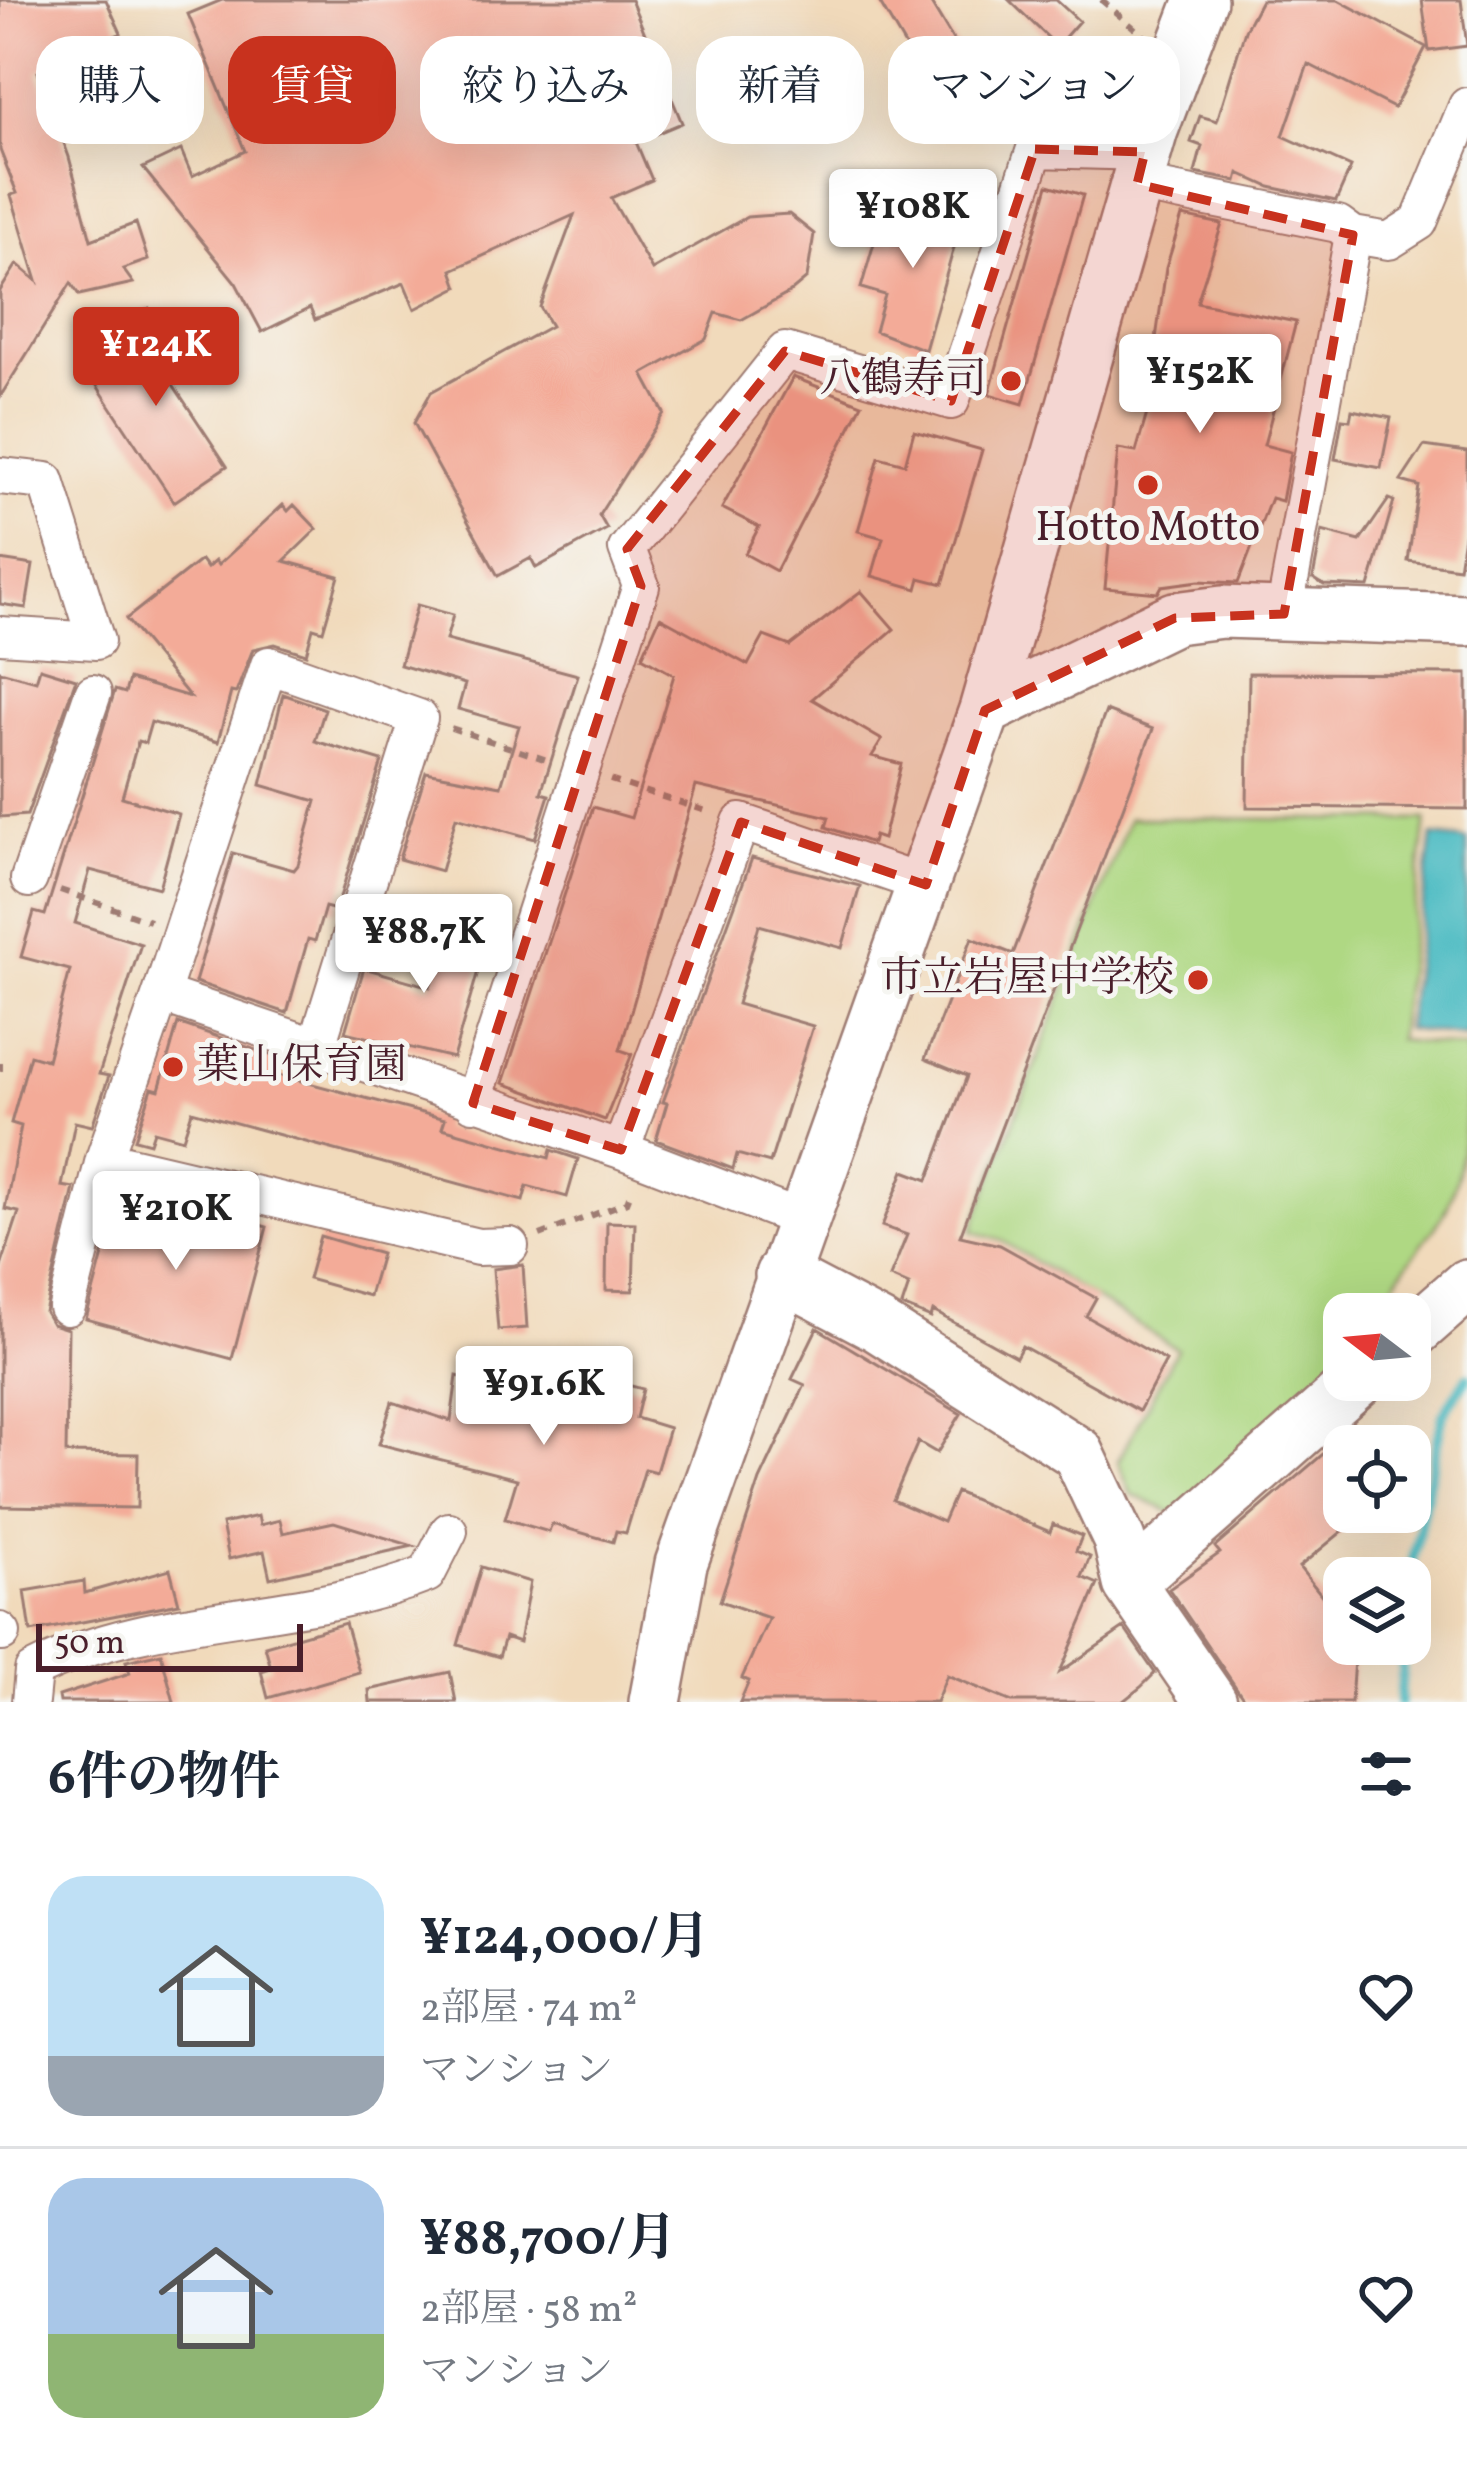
<!DOCTYPE html>
<html lang="ja">
<meta charset="utf-8">
<style>
:root{--surface:#fff;--page:#f2f2f3;--text:#1f2937;--muted:#747a83;--line:#e0e1e3;--accent:#c8321e}
body{margin:0;font-family:Vollkorn,"Noto Serif JP",serif;background:var(--page);color:var(--text);height:100vh;display:flex;flex-direction:column;font-size:45px;white-space:nowrap}
*{box-sizing:border-box;margin:0}
p{font-size:39px;color:var(--muted)}
.icon{flex:none;width:66px;height:66px;fill:none;stroke:currentColor;stroke-width:2;stroke-linecap:round;stroke-linejoin:round}
.map{position:relative;height:1702px;overflow:hidden}
.panel{display:flex;flex-direction:column;background:var(--surface);flex:1}
.panel>*{flex:none}
.hud{position:absolute;left:36px;top:36px;width:1395px;height:108px;display:flex;gap:24px}
.needle{width:78px;rotate:286deg}
.tools{position:absolute;left:1323px;top:1293px;display:grid;gap:24px}
.tools a{display:grid;place-items:center;width:108px;height:108px;border-radius:24px;background:var(--surface);box-shadow:0 12px 48px #0002;font-size:60px}
.scale{position:absolute;left:36px;bottom:30px;width:267px;box-sizing:border-box;padding-left:12px;border:6px solid #4a1f2b;border-top:0;font-size:33px;line-height:42px;white-space:nowrap;color:#4a1f2b;-webkit-text-stroke:9px #f6f6f2;paint-order:stroke}
.price{position:absolute;translate:-50% -102px;padding:0 27px;border-radius:12px;background:#fff;color:#222;font-size:39px;line-height:78px;filter:drop-shadow(0 3px 6px #0008)}
.price::after{content:'';position:absolute;left:50%;top:72px;width:36px;height:27px;margin-left:-18px;background:inherit;clip-path:polygon(0 0,100% 0,50% 100%)}
.price.current{background:var(--accent);color:#fff}
ul{padding:0;list-style:none}
li{display:flex;align-items:center;gap:36px;height:300px;padding:0 48px}
li+li{border-top:3px solid var(--line)}
li span{display:grid;place-items:center;flex:none;width:336px;height:240px;border-radius:36px;color:#555}
li>.icon{margin-inline-start:auto}
span .icon{width:144px;height:144px;fill:#fffc;stroke-width:1}
li b{font-size:51px}
h2{display:flex;justify-content:space-between;align-items:center;height:144px;padding:0 48px;font-size:51px}
.tag{padding:0 42px;border-radius:36px;background:var(--surface);box-shadow:0 12px 48px #0002;font-size:42px;line-height:108px}
.tag.current{background:var(--accent);color:#fff}
.map>svg:first-child{display:block}
.green{fill:#afd883;stroke:#7c7c57;stroke-width:3}
.water{fill:#4dbcc3;stroke:#4c6e77;stroke-width:3}
.lines{fill:none;stroke-linecap:round;stroke-linejoin:round}
.stream{stroke:#4dbcc3;stroke-width:10}
.building{fill:#f3ab98}
.street-casing{stroke:#9e7c73;stroke-width:40}
.secondary-casing{stroke:#9e7c73;stroke-width:56}
.path{stroke:#9e7c73;stroke-width:6;stroke-dasharray:9 9;stroke-linecap:butt}
.street{stroke:#fff;stroke-width:36}
.secondary{stroke:#fff;stroke-width:51}
.marked{fill:#c8321e;fill-opacity:0.2;stroke:#c8321e;stroke-width:9;stroke-dasharray:24 15;stroke-linejoin:round}
.poi-dot{fill:#c8321e;stroke:#f6f6f2;stroke-width:4.5}
.labels{text-anchor:middle;dominant-baseline:central;stroke-width:10;stroke-linejoin:round;paint-order:stroke}
.poi-label{font-size:42px;fill:#4a1f2b;stroke:#f6f6f2;text-anchor:end}
</style>
<div class="map">
<svg width="1467" height="1702" viewBox="0 0 1467 1702">
<rect width="100%" height="100%" fill="#f6f6f2"/>
<filter id="ink" filterUnits="userSpaceOnUse"><feTurbulence type="fractalNoise" baseFrequency=".00833" numOctaves="2"/><feDisplacementMap in="SourceGraphic" scale="24" xChannelSelector="R" yChannelSelector="G"/><feConvolveMatrix kernelMatrix="1 2 1 2 8 2 1 2 1" color-interpolation-filters="sRGB"/></filter>
<filter id="wash" filterUnits="userSpaceOnUse"><feTurbulence type="fractalNoise" baseFrequency=".004" numOctaves="4" result="noise"/><feDisplacementMap in="SourceGraphic" scale="48" xChannelSelector="R" yChannelSelector="G"/><feGaussianBlur stdDeviation="2.7" result="paint"/><feColorMatrix in="noise" values="0 0 0 0 0 0 0 0 0 0 0 0 0 0 0 0 0 1.4 0 .05"/><feComposite in="paint" operator="in"/></filter>
<g filter="url(#wash)">
<rect width="100%" height="100%" fill="#f1dabb"/>
<!-- green -->
<path class="green" d="M1129,818L1426,820L1398,1040L1467,1048C1467,1103 1467,1163 1445,1212C1424,1246 1392,1276 1379,1314H1344V1371L1175,1514L1131,1494L1118,1461L1177,1349L1002,1241L972,1231Z"/>
<!-- water -->
<path class="water" d="M1432,836L1467,840V1037L1406,1029Z"/>
<g class="lines">
<!-- stream -->
<path class="stream" d="M1409,1578L1443,1414L1467,1377
M1400,1702L1404,1644"/>
</g>
<g id="blocks">
<!-- building -->
<path class="building" d="M0,0H106L121,33L38,72L69,157L91,240L136,223L148,260L123,269L133,283L79,295L71,283L0,397V291L17,264L37,281L11,195L17,193L0,150Z
M222,0H631L682,123L636,142L652,180L611,198L652,270L747,217L789,214L814,234L807,278L789,293L741,320L716,313L706,339L643,374L664,413L599,515L607,529L536,568L531,558L498,576L414,423L431,392L551,326L540,307L574,215L452,270L458,287L415,309L404,283L315,320L310,308L262,332L236,283L143,168L181,150L192,176L245,151L188,14Z
M878,0H929L958,48L920,71Z
M1009,0H1056L1079,21L1057,46Z
M1261,0H1338L1426,47L1394,108L1308,64L1283,136L1351,167L1336,201L1270,187L1239,173L1237,181L1195,173L1202,146L1191,142L1200,116L1217,121L1245,30Z
M1422,0H1461L1467,46L1429,51Z
M1065,56L1114,70L1101,114L1066,105L1060,72Z
M1048,185L1083,195L1023,404L989,394Z
M913,197L964,212L925,350L875,331L885,295L861,288L876,236L893,241L901,213L908,215Z
M1182,216L1222,224L1197,302L1296,322L1264,445L1291,452L1282,501L1271,498L1238,583L1199,581L1162,586L1158,593L1105,588L1118,449L1136,452L1160,368L1152,367L1166,268Z
M149,308L169,338L151,351L227,466L174,502L92,378L120,359L106,337Z
M793,377L862,404L776,571L745,554L759,527L722,508Z
M1352,410L1391,418L1381,468L1335,459L1342,419L1350,420Z
M914,431L982,450L943,584L920,578L917,589L872,576L883,538L858,531L879,457L905,464Z
M1424,446L1467,452V516L1459,568L1408,561L1419,486L1401,481Z
M1389,499L1394,501L1369,587L1324,585L1313,578L1322,531L1360,541Z
M283,505L288,511L294,505L317,529L284,561L339,576L323,631L313,628L306,654L275,644L253,649L236,693L231,692L218,742L151,722L145,743L138,741L122,797L179,814L159,888L90,870L75,923L141,944L99,1074L109,1076L92,1126L75,1122L62,1186L74,1188L45,1312L52,1324L68,1329L66,1453L138,1454L137,1508L0,1506V1270L19,1212L5,1209L21,1126L11,1123L30,1055L47,1060L70,970L21,957L34,912L45,915L115,690L125,693L129,679L190,697L126,619L201,560L207,568L215,561L218,565Z
M0,560L33,565L26,608L0,604Z
M861,591L894,629L812,699L882,740L872,756L901,764L883,839L874,836L872,843L826,827L829,817L696,786L620,1050L632,1054L605,1120L503,1083L593,807L631,818L674,675L642,657L660,617L748,665L764,636L790,646Z
M417,605L453,615L446,640L578,675L541,793L549,795L535,839L456,817L441,871L399,859L426,772L501,786L519,726L458,709L465,684L400,665Z
M40,668L76,679L27,815L0,817V671L36,681Z
M1249,673L1467,674V809L1247,807Z
M283,694L325,709L315,741L382,761L336,910L325,907L315,941L308,939L287,1013L195,982L233,853L294,870L298,865L316,801L261,785Z
M1106,711L1153,729L960,1236L1000,1245L1096,1298L1086,1316L1166,1361L1139,1411L1022,1346L1016,1357L933,1311L931,1318L902,1306L909,1285L890,1277L907,1235L882,1226L904,1171L928,1180L967,1076L925,1059L972,938L1013,954Z
M752,858L860,886L842,948L759,925L737,1004L813,1026L770,1163L737,1154L733,1169L656,1140L667,1103L663,1102Z
M451,915L491,926L453,1058L345,1032L364,968L430,987Z
M178,1023L282,1059L278,1075L445,1119L442,1128L549,1158L551,1150L578,1159L567,1197L527,1186L523,1201L192,1111L183,1139L154,1131L150,1143L135,1139L152,1088L159,1090Z
M121,1186L267,1227L232,1359L86,1319Z
M607,1222L635,1223L633,1291L606,1290Z
M320,1236L381,1254L369,1296L308,1279Z
M523,1265L527,1328L498,1330L493,1269Z
M817,1328L961,1414L937,1453L918,1442L893,1500L943,1522L956,1492L1050,1532L1053,1524L1082,1536L1076,1551L1090,1557L1082,1577L1098,1584L1060,1672L1124,1628L1155,1673L1141,1687L1122,1702H1012L947,1675L936,1702H740L749,1681L742,1678L769,1618L720,1601L760,1480L805,1385L792,1379Z
M534,1372L613,1395L616,1382L643,1389L636,1418L669,1428L656,1472L645,1469L626,1533L616,1531L613,1542L552,1524L549,1532L505,1519L517,1479L379,1444L392,1402L451,1421L457,1376L528,1392Z
M1344,1436V1530L1299,1567L1344,1623V1644H1355L1351,1702H1246L1169,1589L1220,1553L1215,1547Z
M258,1516L260,1525L280,1520L283,1533L334,1522L413,1546L270,1578L264,1551L229,1559L222,1524Z
M481,1567L530,1582L519,1642L505,1637L499,1657L458,1645Z
M170,1569L179,1603L31,1632L25,1591L84,1581L85,1593Z
M345,1623L359,1672L268,1698L261,1671L271,1668L265,1646Z
M161,1653L174,1702H60L59,1696L130,1673L126,1661Z
M450,1672L456,1702H370L369,1690Z"/>
</g>
</g>
<g filter="url(#ink)">
<use href="#blocks" fill-opacity="0" stroke="#9e7c73" stroke-width="3"/>
<g class="lines">
<defs>
<path id="street" d="M1137,184L1338,224L1353,235L1284,614
M1353,235L1389,241L1419,222L1467,106
M0,476L46,481L96,641L0,635
M29,879L93,693
M317,1045L419,718L269,665L161,994L621,1150L803,1220
M473,1103L641,586L627,549L785,351L951,401L1035,149L1145,152
M621,1150L741,822L926,885
M104,1159L478,1247L510,1246
M67,1307L104,1159L161,994
M0,1631L2,1633
M30,1702L33,1671C157,1608 300,1625 427,1574L449,1531"/>
<path id="secondary" d="M985,710L1175,618L1222,612L1467,620
M781,1275L878,1326L1078,1453L1119,1540L1129,1583L1211,1702
M1410,1335L1467,1285
M1129,1583L1359,1380
M655,1702L681,1564L985,710L1152,130L1201,0"/>
</defs>
<!-- street casing -->
<use href="#street" class="street-casing"/>
<!-- secondary casing -->
<use href="#secondary" class="secondary-casing"/>
<!-- path -->
<path class="path" d="M1101,0L1145,37
M451,728L547,760
M610,780L706,811
M60,890L150,921
M0,1063V1071
M540,1235L627,1202L632,1189"/>
<!-- street -->
<use href="#street" class="street"/>
<!-- secondary -->
<use href="#secondary" class="secondary"/>
</g>
</g>
<!-- marked area -->
<path class="marked" d="M1035,149L1145,152L1137,184L1353,235L1284,614L1175,618L985,710L926,885L741,822L621,1150L473,1103L641,586L627,549L785,351L951,401Z"/>
<!-- markers -->
<g class="poi-dot">
<circle cx="1011" cy="381" r="12"/>
<circle cx="1148" cy="485" r="12"/>
<circle cx="1198" cy="980" r="12"/>
<circle cx="173" cy="1067" r="12"/>
</g>
<g class="labels">
<!-- poi labels -->
<g class="poi-label">
<text x="987" y="381">八鶴寿司</text>
<text x="1148" y="529" text-anchor="middle">Hotto Motto</text>
<text x="1174" y="980">市立岩屋中学校</text>
<text x="197" y="1067" text-anchor="start">葉山保育園</text>
</g>
</g>
</svg>
<div class="tools">
<a><svg class="needle" viewBox="-14 -14 28 28"><path d="M0-13l5 13h-10z" fill="#e53935"/><path d="M0 13l5-13h-10z" fill="#747a83"/></svg></a>
<a><svg class="icon" aria-label="locate" viewBox="0 0 24 24"><circle cx="12" cy="12" r="6"/><path d="M12 2v4M12 18v4M2 12h4M18 12h4"/></svg></a>
<a><svg class="icon" aria-label="layers" viewBox="0 0 24 24"><path d="M12 4l9 5-9 5-9-5zM3 14l9 5 9-5"/></svg></a>
</div>
<div class="scale">50 m</div>
<b class="price" style="left:913px;top:271px">¥108K</b>
<b class="price current" style="left:156px;top:409px">¥124K</b>
<b class="price" style="left:1200px;top:436px">¥152K</b>
<b class="price" style="left:424px;top:996px">¥88.7K</b>
<b class="price" style="left:176px;top:1273px">¥210K</b>
<b class="price" style="left:544px;top:1448px">¥91.6K</b>
<div class="hud">
<a class="tag">購入</a>
<a class="tag current">賃貸</a>
<a class="tag">絞り込み</a>
<a class="tag">新着</a>
<a class="tag">マンション</a>
</div>
</div>
<section class="panel">
<h2>6件の物件<svg class="icon" aria-label="filters" viewBox="0 0 24 24"><path d="M4 7h16M4 17h16"/><circle cx="9" cy="7" r="2"/><circle cx="15" cy="17" r="2"/></svg></h2>
<ul>
<li><span style="background:linear-gradient(#bfe0f5 75%,#9aa5b1 0)"><svg class="icon" aria-label="home" viewBox="0 0 24 24"><path d="M3 11l9-7 9 7M6 9v11h12V9"/></svg></span><div><b>¥124,000/月</b><p>2部屋 · 74 m²</p><p>マンション</p></div><svg class="icon" aria-label="heart" viewBox="0 0 24 24"><path d="M12 20l-8-8c-3-5 5-10 8-4 3-6 11-1 8 4z"/></svg></li>
<li><span style="background:linear-gradient(#a9c7e8 65%,#8fb573 0)"><svg class="icon" aria-label="home" viewBox="0 0 24 24"><path d="M3 11l9-7 9 7M6 9v11h12V9"/></svg></span><div><b>¥88,700/月</b><p>2部屋 · 58 m²</p><p>マンション</p></div><svg class="icon" aria-label="heart" viewBox="0 0 24 24"><path d="M12 20l-8-8c-3-5 5-10 8-4 3-6 11-1 8 4z"/></svg></li>
</ul>
</section>
